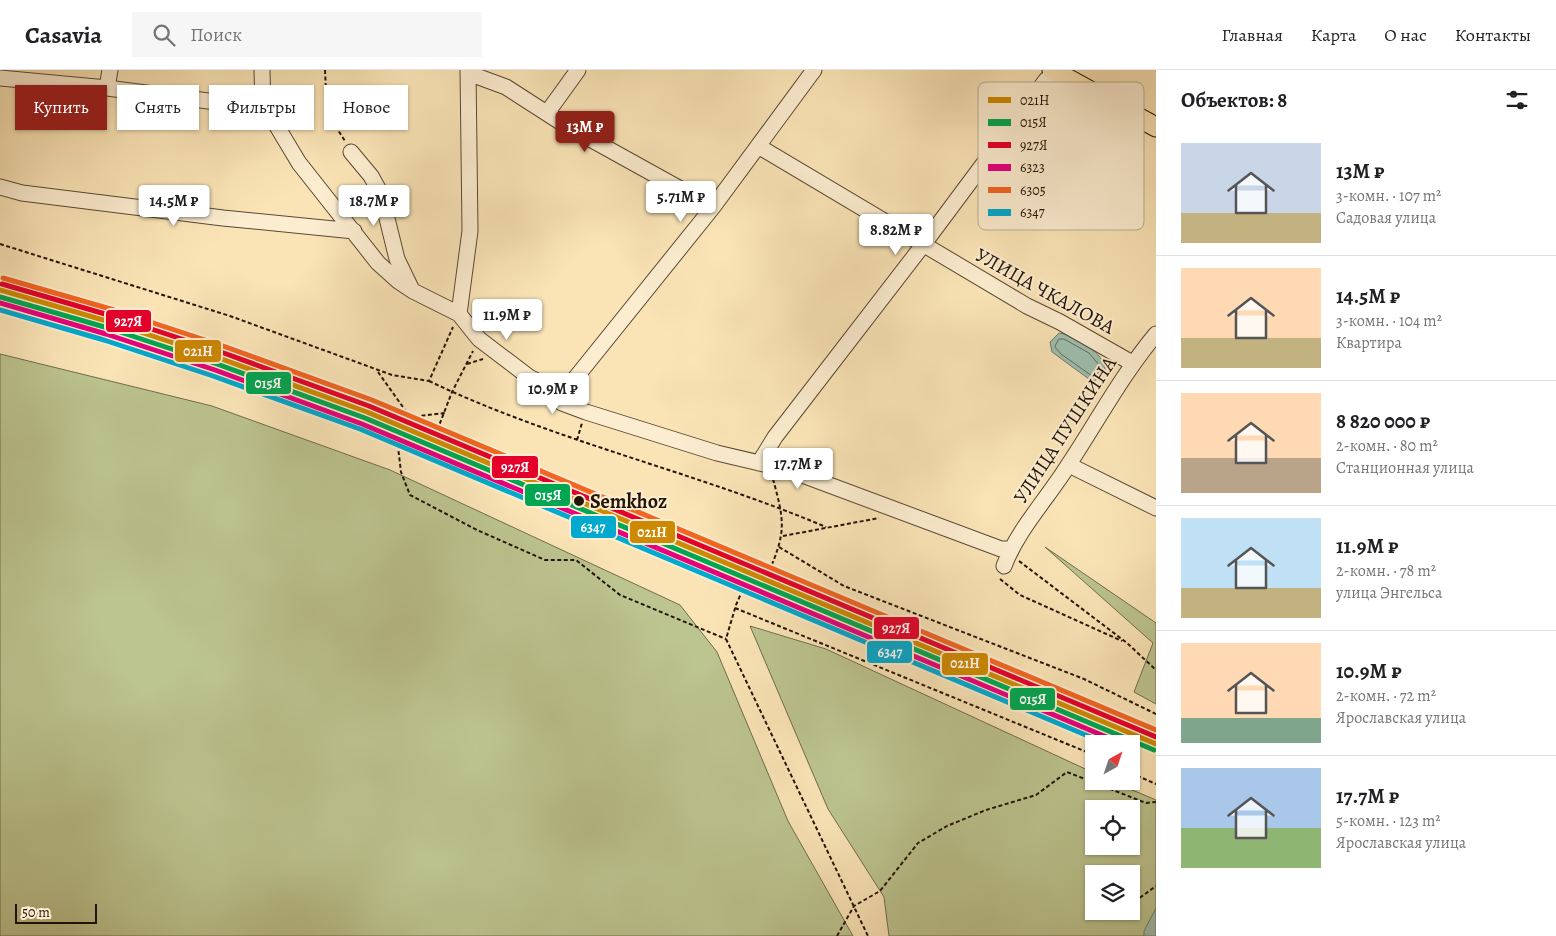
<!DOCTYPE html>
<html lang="ru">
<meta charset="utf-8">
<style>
:root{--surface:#fff;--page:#f6f6f6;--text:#202124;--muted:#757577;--line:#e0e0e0;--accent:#8f2418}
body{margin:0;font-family:Alegreya,serif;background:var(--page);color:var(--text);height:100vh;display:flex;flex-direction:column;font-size:19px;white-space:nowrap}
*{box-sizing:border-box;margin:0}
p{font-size:16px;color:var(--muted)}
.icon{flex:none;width:28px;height:28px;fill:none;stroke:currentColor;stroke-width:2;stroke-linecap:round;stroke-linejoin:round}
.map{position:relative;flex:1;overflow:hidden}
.sheet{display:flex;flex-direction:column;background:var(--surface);width:400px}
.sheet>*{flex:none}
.top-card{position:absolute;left:15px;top:15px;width:475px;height:45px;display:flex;gap:10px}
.needle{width:32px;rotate:40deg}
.buttons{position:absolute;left:1085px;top:665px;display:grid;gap:10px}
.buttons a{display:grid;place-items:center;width:55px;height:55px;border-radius:0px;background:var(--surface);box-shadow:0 1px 4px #0004;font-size:25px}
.scale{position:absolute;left:15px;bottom:12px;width:82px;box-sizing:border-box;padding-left:5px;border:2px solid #231408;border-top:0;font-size:14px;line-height:18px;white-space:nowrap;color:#231408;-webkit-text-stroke:4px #fcedd0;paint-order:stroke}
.price{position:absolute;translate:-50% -42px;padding:0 11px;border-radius:5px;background:#fff;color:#222;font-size:16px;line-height:32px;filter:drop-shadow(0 1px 2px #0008)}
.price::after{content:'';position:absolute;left:50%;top:30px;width:15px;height:11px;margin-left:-8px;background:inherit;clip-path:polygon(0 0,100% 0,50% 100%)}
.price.active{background:var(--accent);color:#fff}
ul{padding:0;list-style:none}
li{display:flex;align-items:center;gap:15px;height:125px;padding:0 25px}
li+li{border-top:1px solid var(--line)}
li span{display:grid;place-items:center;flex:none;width:140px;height:100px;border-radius:0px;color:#555}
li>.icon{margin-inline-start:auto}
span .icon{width:60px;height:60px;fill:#fffc;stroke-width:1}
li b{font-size:21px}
h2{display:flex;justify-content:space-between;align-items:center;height:60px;padding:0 25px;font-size:21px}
.chip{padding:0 18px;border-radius:0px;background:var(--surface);box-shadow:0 1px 4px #0004;font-size:18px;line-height:45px}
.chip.active{background:var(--accent);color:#fff}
header{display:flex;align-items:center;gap:30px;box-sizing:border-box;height:70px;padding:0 25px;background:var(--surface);border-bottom:1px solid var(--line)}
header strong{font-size:24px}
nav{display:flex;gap:28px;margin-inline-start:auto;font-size:18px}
.search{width:350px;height:45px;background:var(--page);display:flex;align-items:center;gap:12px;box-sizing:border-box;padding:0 18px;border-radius:0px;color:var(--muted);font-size:19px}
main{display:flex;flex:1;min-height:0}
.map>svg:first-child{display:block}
.green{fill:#bcc48f;stroke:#706c4c;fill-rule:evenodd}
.water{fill:#9ebfaf;stroke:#6d7b6c}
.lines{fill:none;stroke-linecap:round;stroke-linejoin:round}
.shore{stroke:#606a5c;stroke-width:1}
.minor-casing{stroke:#594834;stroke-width:17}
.major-casing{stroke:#231408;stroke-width:21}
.path{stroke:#231408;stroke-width:2;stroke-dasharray:4 2.5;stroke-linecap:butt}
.minor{stroke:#fcedd0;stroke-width:15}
.major{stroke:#fae4b6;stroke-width:19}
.rail-1-casing{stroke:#fcedd0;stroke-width:9}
.rail-2-casing{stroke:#fcedd0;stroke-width:9}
.rail-3-casing{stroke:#fcedd0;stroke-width:9}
.rail-4-casing{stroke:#fcedd0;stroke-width:9}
.rail-5-casing{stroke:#fcedd0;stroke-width:9}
.rail-6-casing{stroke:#fcedd0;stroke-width:9}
.rail-1{stroke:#cd8902;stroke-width:5}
.rail-2{stroke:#00a651;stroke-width:5}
.rail-3{stroke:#e4002b;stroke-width:5}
.rail-4{stroke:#e5007d;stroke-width:5}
.rail-5{stroke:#f26522;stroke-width:5}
.rail-6{stroke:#00a9ce;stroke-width:5}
.stop-dot{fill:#231408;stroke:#fcedd0;stroke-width:2}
.labels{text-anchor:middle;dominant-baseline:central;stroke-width:4;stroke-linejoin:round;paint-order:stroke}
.street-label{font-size:20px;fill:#231408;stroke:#fcedd0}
.stop-label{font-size:20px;font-weight:bold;fill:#231408;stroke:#fcedd0;text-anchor:start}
.key{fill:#fcedd0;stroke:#bbac94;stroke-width:1}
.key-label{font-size:14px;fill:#231408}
.line-badge{stroke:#fcedd0;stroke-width:2}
.badge-label{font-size:14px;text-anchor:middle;font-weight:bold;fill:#fff}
</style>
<header>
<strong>Casavia</strong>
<div class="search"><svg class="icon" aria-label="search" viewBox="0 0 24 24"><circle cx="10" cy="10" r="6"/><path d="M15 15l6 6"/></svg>Поиск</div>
<nav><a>Главная</a><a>Карта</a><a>О нас</a><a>Контакты</a></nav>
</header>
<main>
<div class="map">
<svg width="1156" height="866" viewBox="0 0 1156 866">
<rect width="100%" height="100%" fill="#fae4b6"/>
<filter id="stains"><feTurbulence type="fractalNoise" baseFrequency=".004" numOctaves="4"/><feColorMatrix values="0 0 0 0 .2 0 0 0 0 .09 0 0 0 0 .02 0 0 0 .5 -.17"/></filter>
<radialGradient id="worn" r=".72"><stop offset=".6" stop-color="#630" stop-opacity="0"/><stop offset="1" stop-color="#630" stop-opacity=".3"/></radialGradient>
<!-- green -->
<path class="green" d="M0,284L212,336L390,400L680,535L717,582L788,751L853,866H0Z
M1045,477L1156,553V634L1134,622L1153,573Z
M750,556L826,579L1094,703V711H1111L1156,730V866H889L884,827L828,739ZM1094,739H1131V776H1094ZM1094,804H1131V841H1094Z"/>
<!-- water -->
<path class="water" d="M1059,263L1065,264C1079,272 1104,281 1105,300L1102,306L1093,312L1052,282L1050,272Z
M1156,838V866H1144V861Z"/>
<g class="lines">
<!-- shore -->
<path class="shore" d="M1059,269H1064L1089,283L1100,296L1098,303L1092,306L1061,284L1055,277Z"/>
<defs>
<path id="minor" d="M262,0L263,38
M468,3L506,17L565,55L713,137
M0,8L107,18L263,38L269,43L299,93L378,193L398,211L413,221L459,244
M107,18L110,0
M547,43L578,0
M758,76L1027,236L1060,252L1132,293
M351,82L371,106L381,124L397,189L411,218
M0,117L22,123L223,148L354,161
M459,244L479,269L529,307L545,315L573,311L713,137L814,0
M459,244L470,161L468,0
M549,315L555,327L562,333L586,342L717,383L789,400L1001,479H1010
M759,393L775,367L923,175L1046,10L1060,0
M1069,395L1156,438
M1004,496C1018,459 1048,428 1069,394C1098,350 1122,305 1156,264"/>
<path id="major" d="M1052,0L1156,57"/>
</defs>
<!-- minor casing -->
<use href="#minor" class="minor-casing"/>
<!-- major casing -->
<use href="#major" class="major-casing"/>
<!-- path -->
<path class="path" d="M325,0L327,43L345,71
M0,174L230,246L392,305L429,311L453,257
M467,294L483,289
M378,302L410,347
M429,311C557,372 696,402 826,457
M388,346L768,504
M380,360L746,512
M387,362L384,369L362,360L368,337L378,336L410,347L445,343
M435,366L452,322L473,281
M402,369L398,377L401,402L410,425L477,460L545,490H576L620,525L726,569
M577,370L582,353
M773,409C785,453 786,462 768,504L795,515L788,534L770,527L772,523L746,512L736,535L726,569L868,866
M783,466L879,448
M779,477L844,516L1084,609L1156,644
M1019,491L1127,573L1156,600
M1000,509L1020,525L1122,571
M735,538L1094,685
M1131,703L1156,714
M1131,837L1134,832L1156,816
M1126,849L1129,841
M837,866L854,836L880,821L918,773L947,756L986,740L1036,725L1067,702L1146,733L1156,732"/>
<!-- minor -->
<use href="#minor" class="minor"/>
<!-- major -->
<use href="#major" class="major"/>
<defs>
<path id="rail-1" d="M0,220L110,252L219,288L367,342L1156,674"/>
<path id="rail-2" d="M0,227L108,258L217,294L365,348L1154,680"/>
<path id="rail-3" d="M2,214L112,246L221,282L369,336L1156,667"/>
<path id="rail-4" d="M0,233L106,264L215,300L362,354L1123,674"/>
<path id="rail-5" d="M3,208L114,240L223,276L372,330L1156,660"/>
<path id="rail-6" d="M0,240L104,270L213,306L360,359L1107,674"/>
</defs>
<!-- rail-1 casing -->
<use href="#rail-1" class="rail-1-casing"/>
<!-- rail-2 casing -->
<use href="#rail-2" class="rail-2-casing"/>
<!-- rail-3 casing -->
<use href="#rail-3" class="rail-3-casing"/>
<!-- rail-4 casing -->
<use href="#rail-4" class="rail-4-casing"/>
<!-- rail-5 casing -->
<use href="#rail-5" class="rail-5-casing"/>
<!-- rail-6 casing -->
<use href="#rail-6" class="rail-6-casing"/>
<!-- rail-1 -->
<use href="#rail-1" class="rail-1"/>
<!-- rail-2 -->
<use href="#rail-2" class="rail-2"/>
<!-- rail-3 -->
<use href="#rail-3" class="rail-3"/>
<!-- rail-4 -->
<use href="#rail-4" class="rail-4"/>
<!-- rail-5 -->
<use href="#rail-5" class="rail-5"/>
<!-- rail-6 -->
<use href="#rail-6" class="rail-6"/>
</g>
<!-- markers -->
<circle class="stop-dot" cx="579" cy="431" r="6"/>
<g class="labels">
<!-- street labels -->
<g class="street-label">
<text transform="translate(1045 221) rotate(29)">УЛИЦА ЧКАЛОВА</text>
<text transform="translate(1065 360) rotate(-57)">УЛИЦА ПУШКИНА</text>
</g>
<!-- stop labels -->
<g class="stop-label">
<text x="590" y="431">Semkhoz</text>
</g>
</g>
<!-- legend -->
<rect x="978" y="12" width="166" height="148" rx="8" class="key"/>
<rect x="988" y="27" width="23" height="6" fill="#cd8902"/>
<rect x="988" y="49" width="23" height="7" fill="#00a651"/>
<rect x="988" y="72" width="23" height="6" fill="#e4002b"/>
<rect x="988" y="94" width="23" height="7" fill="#e5007d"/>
<rect x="988" y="117" width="23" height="6" fill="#f26522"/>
<rect x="988" y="139" width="23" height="7" fill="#00a9ce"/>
<g class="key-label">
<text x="1020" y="35">021Н</text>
<text x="1020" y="57">015Я</text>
<text x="1020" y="80">927Я</text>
<text x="1020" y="102">6323</text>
<text x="1020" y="125">6305</text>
<text x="1020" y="147">6347</text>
</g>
<g class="line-badge">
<rect x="105" y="239" width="47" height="24" rx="5" fill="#e4002b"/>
<rect x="174" y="269" width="48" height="24" rx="5" fill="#cd8902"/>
<rect x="245" y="301" width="47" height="24" rx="5" fill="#00a651"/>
<rect x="491" y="385" width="48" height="24" rx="5" fill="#e4002b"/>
<rect x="524" y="413" width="47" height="24" rx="5" fill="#00a651"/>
<rect x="570" y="445" width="47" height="24" rx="5" fill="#00a9ce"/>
<rect x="629" y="450" width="47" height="24" rx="5" fill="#cd8902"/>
<rect x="873" y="546" width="47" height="24" rx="5" fill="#e4002b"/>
<rect x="866" y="570" width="47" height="24" rx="5" fill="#00a9ce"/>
<rect x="941" y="582" width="48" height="24" rx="5" fill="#cd8902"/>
<rect x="1009" y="617" width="47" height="24" rx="5" fill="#00a651"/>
</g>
<g class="badge-label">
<text x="128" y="256">927Я</text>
<text x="198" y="286">021Н</text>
<text x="268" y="318">015Я</text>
<text x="515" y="402">927Я</text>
<text x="548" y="430">015Я</text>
<text x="593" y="462">6347</text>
<text x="652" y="467">021Н</text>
<text x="896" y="563">927Я</text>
<text x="890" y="587">6347</text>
<text x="965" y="598">021Н</text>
<text x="1033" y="634">015Я</text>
</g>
<rect width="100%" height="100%" filter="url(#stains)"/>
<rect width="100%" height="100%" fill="url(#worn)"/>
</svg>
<div class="buttons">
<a><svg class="needle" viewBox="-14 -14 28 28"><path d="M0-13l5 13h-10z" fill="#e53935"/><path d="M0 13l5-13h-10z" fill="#757577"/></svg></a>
<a><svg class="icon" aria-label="locate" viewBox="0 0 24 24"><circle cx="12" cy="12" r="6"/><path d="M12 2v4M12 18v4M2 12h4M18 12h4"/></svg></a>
<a><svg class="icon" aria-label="layers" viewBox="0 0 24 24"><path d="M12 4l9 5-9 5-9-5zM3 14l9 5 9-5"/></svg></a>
</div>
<div class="scale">50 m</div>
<b class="price active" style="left:585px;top:83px">13M ₽</b>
<b class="price" style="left:681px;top:153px">5.71M ₽</b>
<b class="price" style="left:174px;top:157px">14.5M ₽</b>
<b class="price" style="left:374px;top:157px">18.7M ₽</b>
<b class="price" style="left:896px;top:186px">8.82M ₽</b>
<b class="price" style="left:507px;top:271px">11.9M ₽</b>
<b class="price" style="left:553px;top:345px">10.9M ₽</b>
<b class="price" style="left:798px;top:420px">17.7M ₽</b>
<div class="top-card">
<a class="chip active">Купить</a>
<a class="chip">Снять</a>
<a class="chip">Фильтры</a>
<a class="chip">Новое</a>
</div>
</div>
<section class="sheet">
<h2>Объектов: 8<svg class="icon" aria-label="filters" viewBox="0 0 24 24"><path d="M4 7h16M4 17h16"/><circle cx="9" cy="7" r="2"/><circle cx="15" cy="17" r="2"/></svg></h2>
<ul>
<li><span style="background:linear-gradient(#c9d6e8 70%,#c2b280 0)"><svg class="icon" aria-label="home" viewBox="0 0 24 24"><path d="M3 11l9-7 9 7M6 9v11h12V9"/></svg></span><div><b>13M ₽</b><p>3-комн. · 107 m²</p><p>Садовая улица</p></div></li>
<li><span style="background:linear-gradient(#ffd9b3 70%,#c2b280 0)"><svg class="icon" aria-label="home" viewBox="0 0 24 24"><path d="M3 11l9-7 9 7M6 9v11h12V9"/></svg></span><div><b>14.5M ₽</b><p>3-комн. · 104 m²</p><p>Квартира</p></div></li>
<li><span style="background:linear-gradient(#ffd9b3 65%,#b9a48a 0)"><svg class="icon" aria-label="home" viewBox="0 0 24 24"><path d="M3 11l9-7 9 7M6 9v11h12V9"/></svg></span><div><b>8 820 000 ₽</b><p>2-комн. · 80 m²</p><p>Станционная улица</p></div></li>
<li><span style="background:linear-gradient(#bfe0f5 70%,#c2b280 0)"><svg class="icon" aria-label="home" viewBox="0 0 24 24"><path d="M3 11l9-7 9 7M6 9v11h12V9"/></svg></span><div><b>11.9M ₽</b><p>2-комн. · 78 m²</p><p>улица Энгельса</p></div></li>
<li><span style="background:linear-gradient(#ffd9b3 75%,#7fa58c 0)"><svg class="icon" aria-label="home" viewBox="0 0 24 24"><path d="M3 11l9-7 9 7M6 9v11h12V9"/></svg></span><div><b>10.9M ₽</b><p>2-комн. · 72 m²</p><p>Ярославская улица</p></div></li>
<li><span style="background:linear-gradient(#a9c7e8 60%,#8fb573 0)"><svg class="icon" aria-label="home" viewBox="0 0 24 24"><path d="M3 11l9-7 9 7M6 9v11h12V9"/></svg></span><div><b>17.7M ₽</b><p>5-комн. · 123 m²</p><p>Ярославская улица</p></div></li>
</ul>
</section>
</main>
